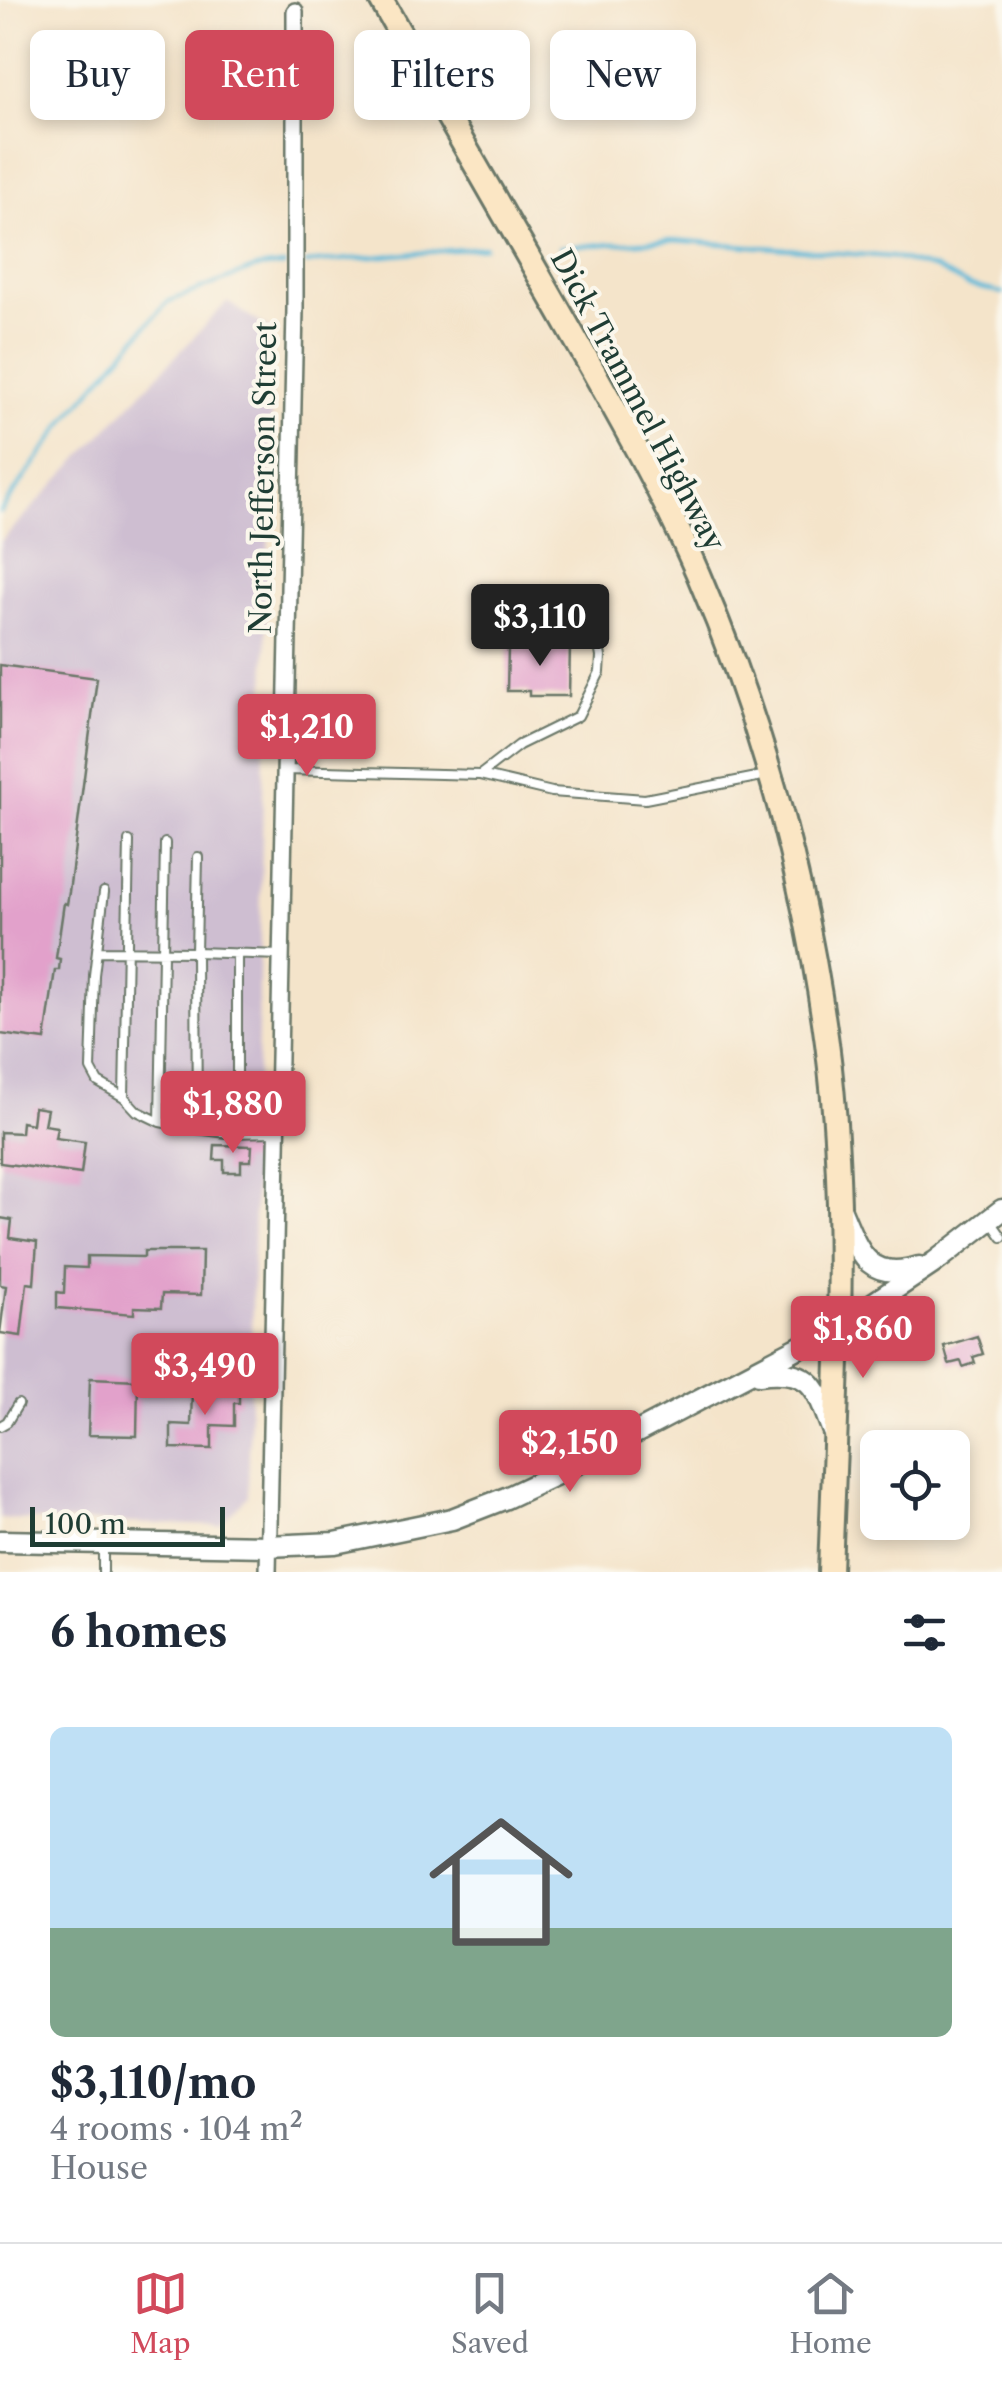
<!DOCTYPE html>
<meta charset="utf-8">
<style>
:root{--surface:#fff;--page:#f2f2f3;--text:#1f2937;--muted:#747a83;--line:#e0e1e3;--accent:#d1495b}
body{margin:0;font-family:"Libre Caslon Text",serif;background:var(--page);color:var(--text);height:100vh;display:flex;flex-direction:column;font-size:38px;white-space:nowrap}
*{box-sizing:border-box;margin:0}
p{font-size:32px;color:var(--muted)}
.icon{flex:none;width:55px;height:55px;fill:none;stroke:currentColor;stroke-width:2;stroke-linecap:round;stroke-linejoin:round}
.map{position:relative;height:1572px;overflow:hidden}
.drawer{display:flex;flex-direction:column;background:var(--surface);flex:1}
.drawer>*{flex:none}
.banner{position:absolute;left:30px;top:30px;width:942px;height:90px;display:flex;gap:20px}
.fabs{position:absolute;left:860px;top:1430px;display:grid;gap:20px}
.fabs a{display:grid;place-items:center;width:110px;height:110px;border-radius:15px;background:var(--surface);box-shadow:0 5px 15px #0003;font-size:50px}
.scale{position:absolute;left:30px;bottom:25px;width:195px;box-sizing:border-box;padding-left:10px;border:5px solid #1f3d34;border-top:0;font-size:28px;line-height:35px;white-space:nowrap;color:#1f3d34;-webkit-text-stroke:8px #fbf7ec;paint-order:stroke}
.price{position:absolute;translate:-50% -85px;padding:0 22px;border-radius:10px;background:var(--accent);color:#fff;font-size:32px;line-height:65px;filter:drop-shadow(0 2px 5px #0008)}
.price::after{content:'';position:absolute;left:50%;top:60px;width:30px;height:22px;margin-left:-15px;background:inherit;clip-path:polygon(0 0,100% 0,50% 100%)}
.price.on{background:#222;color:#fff}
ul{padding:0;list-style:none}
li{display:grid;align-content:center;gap:20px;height:530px;padding:0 50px}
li+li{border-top:2px solid var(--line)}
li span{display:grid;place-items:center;height:310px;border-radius:15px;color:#555}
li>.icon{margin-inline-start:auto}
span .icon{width:180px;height:180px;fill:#fffc;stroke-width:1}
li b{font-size:42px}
h2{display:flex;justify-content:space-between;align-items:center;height:120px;padding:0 50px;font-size:42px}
.pill{padding:0 35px;border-radius:15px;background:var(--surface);box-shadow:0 5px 15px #0003;font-size:35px;line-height:90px}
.pill.on{background:var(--accent);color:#fff}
.dock{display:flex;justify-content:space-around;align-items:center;height:140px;border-top:2px solid var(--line);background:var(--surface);font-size:28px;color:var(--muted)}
.dock a{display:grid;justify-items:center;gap:5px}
.dock .on{color:var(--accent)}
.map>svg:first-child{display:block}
.industrial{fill:#cebed1}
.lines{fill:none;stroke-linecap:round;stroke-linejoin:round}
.stream{stroke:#5bb9d9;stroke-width:4}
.building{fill:#e2a1cb}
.service-casing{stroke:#6a7768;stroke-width:12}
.minor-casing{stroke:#6a7768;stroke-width:20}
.tertiary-casing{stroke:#6a7768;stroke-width:25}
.secondary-casing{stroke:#6a7768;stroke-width:28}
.service{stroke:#fff;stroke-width:8}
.minor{stroke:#fff;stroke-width:15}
.tertiary{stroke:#fff;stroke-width:20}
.secondary{stroke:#fbe6c4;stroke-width:22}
.labels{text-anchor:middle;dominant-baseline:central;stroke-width:8;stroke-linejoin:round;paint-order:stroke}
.street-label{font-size:30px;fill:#1f3d34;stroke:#fbf7ec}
</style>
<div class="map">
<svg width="1002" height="1572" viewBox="0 0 1002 1572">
<rect width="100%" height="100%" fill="#fbf7ec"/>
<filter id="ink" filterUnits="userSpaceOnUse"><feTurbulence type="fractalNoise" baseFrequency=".01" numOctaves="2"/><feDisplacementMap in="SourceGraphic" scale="20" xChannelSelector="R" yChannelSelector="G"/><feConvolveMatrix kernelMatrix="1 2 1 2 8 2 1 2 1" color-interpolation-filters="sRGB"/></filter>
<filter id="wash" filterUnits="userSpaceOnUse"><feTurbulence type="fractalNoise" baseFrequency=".0048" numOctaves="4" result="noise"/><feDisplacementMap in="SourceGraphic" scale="40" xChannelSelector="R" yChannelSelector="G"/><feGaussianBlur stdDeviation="2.25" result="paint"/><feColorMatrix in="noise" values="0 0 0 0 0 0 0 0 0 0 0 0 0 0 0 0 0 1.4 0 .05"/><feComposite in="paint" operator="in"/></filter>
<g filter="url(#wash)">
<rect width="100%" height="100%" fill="#f4e4ca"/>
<!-- industrial -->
<path class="industrial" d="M227,302L273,331L248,1496L220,1526L0,1519V542Z"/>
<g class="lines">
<!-- stream -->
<path class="stream" d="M560,247L673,240L891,257L936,269L967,285L1002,293
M306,263L485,247
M0,512L69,416L167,302L256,268L284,265"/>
</g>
<g id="blocks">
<!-- building -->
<path class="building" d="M530,642L570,643L569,696H529V691H507L508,647H530Z
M0,665L97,678L69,892L67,904L64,903L56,958L60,959L59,970H55L45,1040L0,1034Z
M34,1107L47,1109L44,1125L57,1127L55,1138L85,1142L81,1174L0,1163V1132L21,1133L22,1122L32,1124Z
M215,1145L252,1146L251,1161H241V1172H224V1160H214Z
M0,1218L12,1220L10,1238L37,1242L34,1284L27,1283L21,1336L0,1333L6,1286L0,1285Z
M144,1251H202L201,1295L162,1294L161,1308L134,1307V1314L57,1308V1292L64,1293L65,1267L87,1268V1256L144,1257Z
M977,1336L983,1354L973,1357L975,1363L963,1367L961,1361L949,1364L944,1346Z
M90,1378L138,1380L137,1436L88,1435Z
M192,1389L239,1390V1403H234V1426L212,1425V1449L171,1448V1424L191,1425Z"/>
</g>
</g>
<g filter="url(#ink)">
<use href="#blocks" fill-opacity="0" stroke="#6a7768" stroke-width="2.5"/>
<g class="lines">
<defs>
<path id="service" d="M285,770L480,775L519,745L578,716L600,672L601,657L593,612
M480,775L552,792L645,799L767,775
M104,892L94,975L91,1069L98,1082L124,1097L137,1111L160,1122L197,1129
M97,951L196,952L198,857
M124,1097L129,841
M160,1122L165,843
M276,1132L226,1133L197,1129L196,952L281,955
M237,1133V953
M990,1220L1002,1237
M0,1426L7,1422L18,1404
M103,1572V1547"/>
<path id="minor" d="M268,1572L295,309V11"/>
<path id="tertiary" d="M840,1208C858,1249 865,1283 919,1267
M759,1374C815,1367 816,1389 834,1434
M0,1541L268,1546L335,1543L452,1519L506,1498L559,1473L838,1327L935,1262L1002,1210"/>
<path id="secondary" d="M381,0C441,105 501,209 561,314C609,399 659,484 698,574C763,724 805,881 827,1043C850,1218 836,1396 830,1572"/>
</defs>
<!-- service casing -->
<use href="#service" class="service-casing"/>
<!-- minor casing -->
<use href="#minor" class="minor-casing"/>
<!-- tertiary casing -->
<use href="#tertiary" class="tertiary-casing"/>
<!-- secondary casing -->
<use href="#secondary" class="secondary-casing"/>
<!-- service -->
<use href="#service" class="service"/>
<!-- minor -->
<use href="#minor" class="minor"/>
<!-- tertiary -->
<use href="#tertiary" class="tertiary"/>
<!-- secondary -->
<use href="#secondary" class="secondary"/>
</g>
</g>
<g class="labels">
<!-- street labels -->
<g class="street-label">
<text transform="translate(638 400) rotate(62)">Dick Trammel Highway</text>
<text transform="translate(263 478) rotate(-89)">North Jefferson Street</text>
</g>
</g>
</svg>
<div class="fabs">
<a><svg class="icon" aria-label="locate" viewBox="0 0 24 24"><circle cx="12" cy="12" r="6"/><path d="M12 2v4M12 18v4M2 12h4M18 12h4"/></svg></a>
</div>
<div class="scale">100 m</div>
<b class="price on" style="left:540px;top:669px">$3,110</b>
<b class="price" style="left:307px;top:779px">$1,210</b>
<b class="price" style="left:233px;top:1156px">$1,880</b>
<b class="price" style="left:863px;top:1381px">$1,860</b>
<b class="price" style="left:205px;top:1418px">$3,490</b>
<b class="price" style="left:570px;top:1495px">$2,150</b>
<div class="banner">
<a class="pill">Buy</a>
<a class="pill on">Rent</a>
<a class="pill">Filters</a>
<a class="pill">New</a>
</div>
</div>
<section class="drawer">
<h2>6 homes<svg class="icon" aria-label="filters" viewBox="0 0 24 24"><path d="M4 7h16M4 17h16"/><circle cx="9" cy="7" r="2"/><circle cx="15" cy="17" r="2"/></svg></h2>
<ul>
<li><span style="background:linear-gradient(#bfe0f5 65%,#7fa58c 0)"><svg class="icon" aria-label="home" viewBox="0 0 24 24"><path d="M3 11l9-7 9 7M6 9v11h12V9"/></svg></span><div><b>$3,110/mo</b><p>4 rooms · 104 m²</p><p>House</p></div></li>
</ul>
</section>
<nav class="dock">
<a class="on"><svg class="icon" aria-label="map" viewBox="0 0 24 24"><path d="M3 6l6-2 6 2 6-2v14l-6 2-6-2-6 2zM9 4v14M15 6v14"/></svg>Map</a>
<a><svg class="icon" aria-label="saved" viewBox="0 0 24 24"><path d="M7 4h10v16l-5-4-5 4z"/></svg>Saved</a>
<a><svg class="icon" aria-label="home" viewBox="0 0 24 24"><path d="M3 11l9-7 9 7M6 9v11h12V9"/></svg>Home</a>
</nav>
